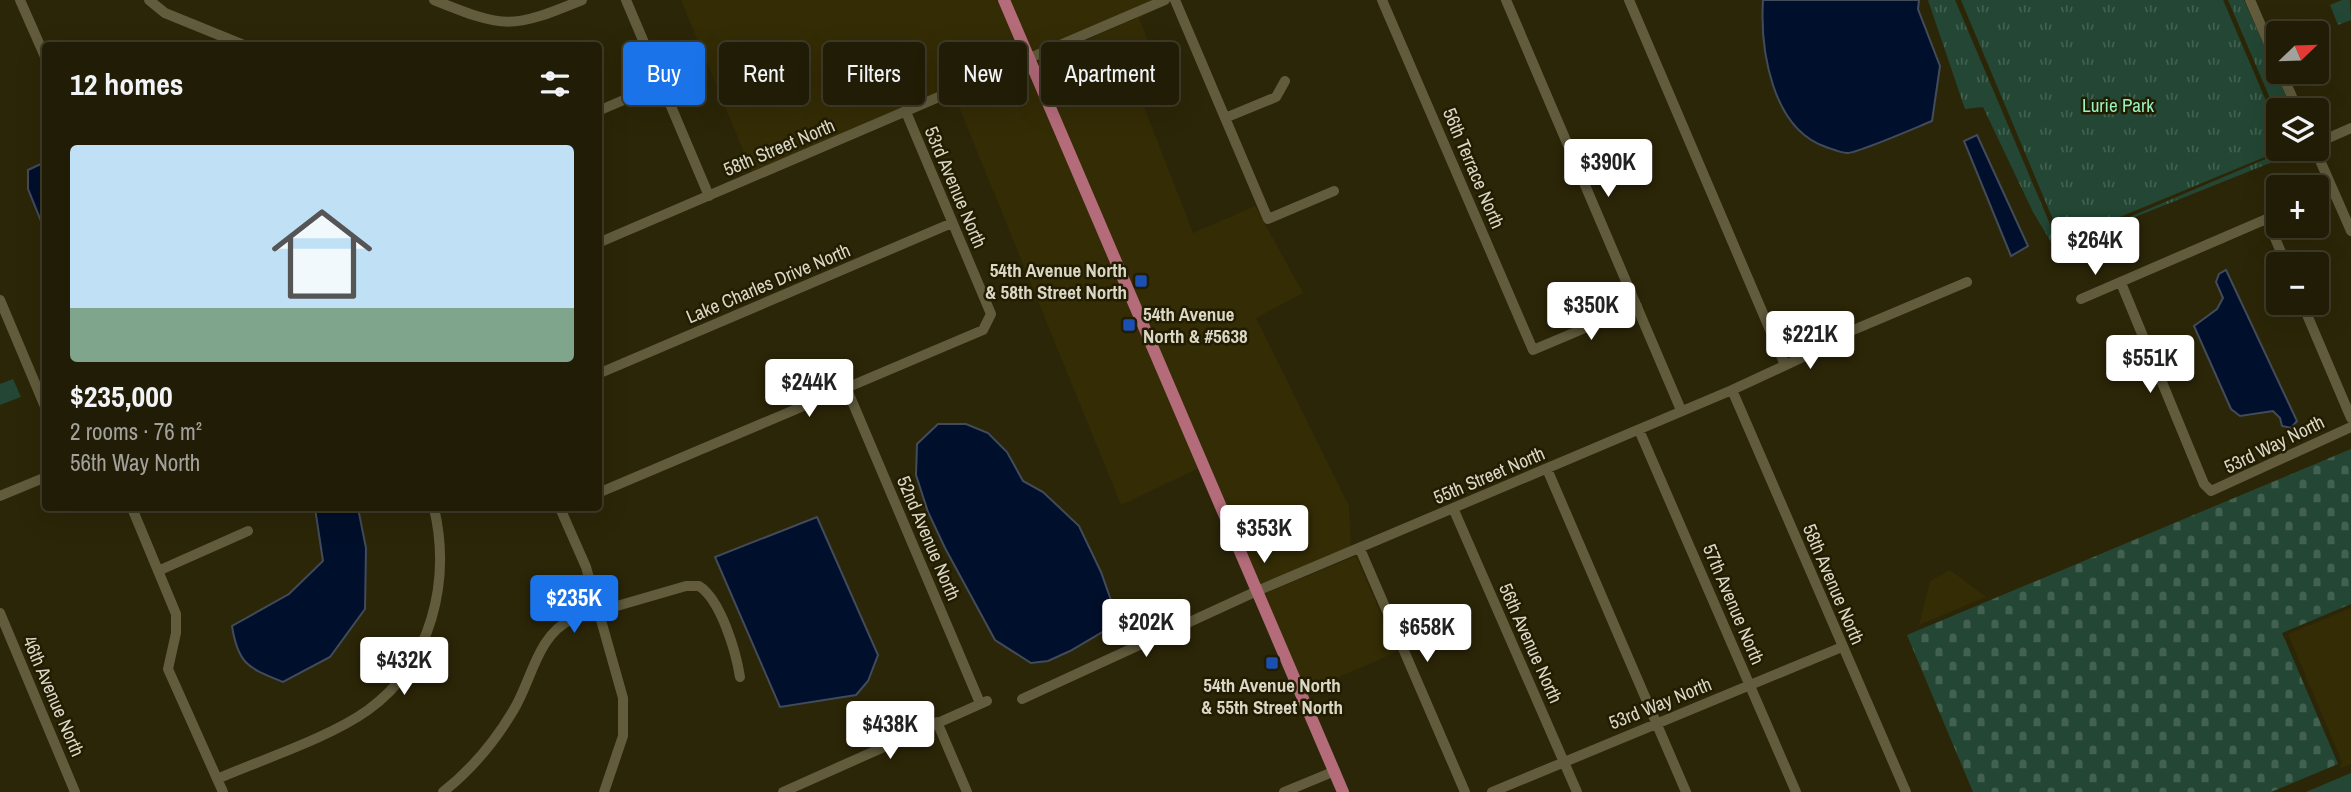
<!DOCTYPE html>
<meta charset="utf-8">
<style>
:root{--surface:#211c06;--page:#2d2914;--text:#f1f3f6;--muted:#a2a19b;--line:#3e3a28;--accent:#1a73e8}
body{margin:0;font-family:"Archivo Narrow",sans-serif;background:var(--page);color:var(--text);height:100vh;display:flex;flex-direction:column;font-size:26px;white-space:nowrap}
*{box-sizing:border-box;margin:0}
p{font-size:23px;color:var(--muted)}
.icon{flex:none;width:38px;height:38px;fill:none;stroke:currentColor;stroke-width:2;stroke-linecap:round;stroke-linejoin:round}
.map{position:relative;flex:1;overflow:hidden}
.details{position:absolute;left:42px;top:42px;width:560px;height:469px;display:flex;flex-direction:column;background:var(--surface);border-radius:7px;box-shadow:0 7px 28px #0002,0 0 0 2px var(--line)}
.details>*{flex:none}
.hud{position:absolute;left:623px;top:42px;width:665px;height:63px;display:flex;gap:14px}
.needle{width:46px;rotate:67deg}
.buttons{position:absolute;left:2266px;top:21px;display:grid;gap:14px}
.buttons a{display:grid;place-items:center;width:63px;height:63px;border-radius:7px;background:var(--surface);box-shadow:0 7px 28px #0002,0 0 0 2px var(--line);font-size:35px}
.price{position:absolute;translate:-50% -60px;padding:0 16px;border-radius:7px;background:#fff;color:#222;font-size:23px;line-height:46px;filter:drop-shadow(0 2px 4px #0008)}
.price::after{content:'';position:absolute;left:50%;top:42px;width:21px;height:16px;margin-left:-10px;background:inherit;clip-path:polygon(0 0,100% 0,50% 100%)}
.price.selected{background:var(--accent);color:#fff}
ul{padding:0;list-style:none}
li{display:grid;align-content:center;gap:14px;height:371px;padding:0 28px}
li+li{border-top:2px solid var(--line)}
li span{display:grid;place-items:center;height:217px;border-radius:7px;color:#555}
li>.icon{margin-inline-start:auto}
span .icon{width:126px;height:126px;fill:#fffc;stroke-width:1}
li b{font-size:30px}
h2{display:flex;justify-content:space-between;align-items:center;height:84px;padding:0 28px;font-size:30px}
.chip{padding:0 24px;border-radius:7px;background:var(--surface);box-shadow:0 7px 28px #0002,0 0 0 2px var(--line);font-size:24px;line-height:63px}
.chip.selected{background:var(--accent);color:#fff}
.map>svg:first-child{display:block}
.built{fill:#342c05}
.green{fill:#234734}
.cemetery{fill:url(#cemetery-stones)}
.park{fill:url(#park-tufts)}
.water{fill:#000f2b;stroke:#414b5a;stroke-width:2}
.lines{fill:none;stroke-linecap:round;stroke-linejoin:round}
.minor{stroke:#625c3d;stroke-width:10}
.major{stroke:#b46b7a;stroke-width:12}
.transit-dot{fill:#1a4fb4;stroke:#221c00;stroke-width:2.5}
.labels{text-anchor:middle;dominant-baseline:central;stroke-width:5;stroke-linejoin:round;paint-order:stroke}
.park-label{font-size:19px;fill:#98f1c1;stroke:#221c00}
.street-label{font-size:19px;fill:#dad7c6;stroke:#221c00}
.poi-label{font-size:19px;font-weight:bold;fill:#dad7c6;stroke:#221c00;text-anchor:end}
</style>
<div class="map">
<svg width="2351" height="792" viewBox="0 0 2351 792">
<defs>
<pattern id="cemetery-stones" width="16" height="16" patternUnits="userSpaceOnUse" patternTransform="scale(1.75)"><rect width="16" height="16" fill="#234734"/><path d="M2 7V4a2 2 0 0 1 4 0v3zM10 15v-3a2 2 0 0 1 4 0v3z" fill="#426150"/></pattern>
<pattern id="park-tufts" width="24" height="20" patternUnits="userSpaceOnUse" patternTransform="scale(1.75)"><rect width="24" height="20" fill="#234734"/><path d="M3 7l-1-3M5 7V3M7 7l1-3M15 17l-1-3M17 17v-4M19 17l1-3" fill="none" stroke="#426150"/></pattern>
</defs>
<rect width="100%" height="100%" fill="#2c2608"/>
<!-- built -->
<path class="built" d="M681,0H998L1023,58L752,172Z
M1010,0H1153L1033,53Z
M1170,3L1139,18L1165,85L1138,91L1193,233L1255,206L1303,293L1256,318L1349,506L1351,547L1261,585L1037,62Z
M1027,67L1199,468L1121,505L955,97Z
M1356,556L1397,652L1306,691L1264,594Z
M1950,570L1986,597L1919,625L1930,581Z
M2351,608V764L2282,792L2340,768L2342,762L2288,634Z"/>
<!-- green -->
<path class="green" d="M13,379L21,397L0,405V384Z"/>
<!-- cemetery -->
<path class="cemetery" d="M2351,449V604L2282,633L2338,764L2271,792H1973L1907,635Z"/>
<!-- park -->
<path class="park" d="M1928,0H1955L2058,243L2064,245L2289,149H2305L2055,249L2033,212L1983,107L1965,109Z
M1961,0H2223L2278,129V149H2284L2062,241Z
M2228,0H2244L2286,96L2283,99L2288,110H2278V117Z
M2342,0H2350L2351,20L2338,25L2330,5Z
M2351,773V792H2306Z"/>
<!-- water -->
<path class="water" d="M1763,0H1919L1918,9L1940,66L1932,121C1917,127 1858,153 1847,153C1841,153 1832,149 1826,147C1772,129 1760,50 1763,0Z
M1977,135L2028,246L2011,256L1964,141Z
M43,163L46,165L45,231L28,189V170Z
M2226,270L2297,421L2291,428L2282,426L2280,418L2273,411L2240,416L2231,409L2194,326L2217,309L2223,298L2216,282L2219,274Z
M938,424H966L988,433L1007,452L1023,481L1043,492L1079,526L1101,572L1113,606L1104,631L1070,651L1048,661L1031,663L995,640L945,548L928,512L916,475L917,444Z
M315,508H358L366,548L365,609L330,657L283,682C249,668 238,665 232,626L289,594L323,561Z
M817,517L878,655L868,681L856,695L780,707L715,557Z"/>
<g class="lines">
<!-- minor -->
<path class="minor" d="M20,0L46,59
M149,0L165,13L246,46
M434,0C506,29 511,29 582,0
M626,0L709,196
M1175,0L1268,219L1334,191
M1382,0L1533,350L1637,306
M1506,0L1681,410
M1629,0L1785,365
M2250,0L2278,65
M2281,72L2298,110
M598,111L661,84
M1225,118L1276,97L1285,81
M2317,143L2351,128
M2315,149L2351,231
M2317,198L2333,191
M2267,219L2286,264
M598,243L1165,0
M2121,283L2204,484L2211,491L2351,427
M2081,299L2278,214
M0,300L46,409
M2302,303L2351,418
M598,374L952,223
M846,387L980,703
M1732,390L1906,792
M1639,430L1796,792
M1547,469L1686,792
M598,493L983,330L991,314L906,112
M0,496L46,477
M132,508L176,614V633L168,669L223,792
M560,508L586,567L623,698V736L604,792
M1453,508L1577,792
M1360,549L1465,792
M158,571L248,531
M0,613L75,792
M1022,699L1257,591L1732,390L1803,357L1813,347L1967,282
M937,722L967,792
M217,779C263,759 329,738 368,710C432,664 451,580 434,508
M443,792C471,770 495,741 513,711C532,680 537,635 572,619L686,586H699C721,600 736,652 740,677
M783,792L987,701
M1284,792L1335,771
M1492,792L1842,647"/>
<!-- major -->
<path class="major" d="M1004,0L1343,792"/>
</g>
<!-- markers -->
<g class="transit-dot">
<rect x="1134" y="274" width="14" height="14" rx="3.5"/>
<rect x="1122" y="318" width="14" height="14" rx="3.5"/>
<rect x="1265" y="656" width="14" height="14" rx="3.5"/>
</g>
<g class="labels">
<!-- park labels -->
<g class="park-label">
<text x="2118" y="105">Lurie Park</text>
</g>
<!-- street labels -->
<g class="street-label">
<text transform="translate(779 147) rotate(-23)">58th Street North</text>
<text transform="translate(1474 168) rotate(67)">56th Terrace North</text>
<text transform="translate(956 187) rotate(67)">53rd Avenue North</text>
<text transform="translate(768 283) rotate(-23)">Lake Charles Drive North</text>
<text transform="translate(2274 444) rotate(-26)">53rd Way North</text>
<text transform="translate(1489 475) rotate(-23)">55th Street North</text>
<text transform="translate(929 538) rotate(67)">52nd Avenue North</text>
<text transform="translate(1834 584) rotate(67)">58th Avenue North</text>
<text transform="translate(1734 604) rotate(67)">57th Avenue North</text>
<text transform="translate(1531 643) rotate(66)">56th Avenue North</text>
<text transform="translate(54 696) rotate(67)">46th Avenue North</text>
<text transform="translate(1660 703) rotate(-22)">53rd Way North</text>
</g>
<!-- poi labels -->
<g class="poi-label">
<text x="1127" y="270">54th Avenue North<tspan x="1127" dy="22">&amp; 58th Street North</tspan></text>
<text x="1143" y="314" text-anchor="start">54th Avenue<tspan x="1143" dy="22">North &amp; #5638</tspan></text>
<text x="1272" y="685" text-anchor="middle">54th Avenue North<tspan x="1272" dy="22">&amp; 55th Street North</tspan></text>
</g>
</g>
</svg>
<div class="buttons">
<a><svg class="needle" viewBox="-14 -14 28 28"><path d="M0-13l5 13h-10z" fill="#e53935"/><path d="M0 13l5-13h-10z" fill="#a2a19b"/></svg></a>
<a><svg class="icon" aria-label="layers" viewBox="0 0 24 24"><path d="M12 4l9 5-9 5-9-5zM3 14l9 5 9-5"/></svg></a>
<a>+</a>
<a>−</a>
</div>
<b class="price" style="left:1608px;top:199px">$390K</b>
<b class="price" style="left:2095px;top:277px">$264K</b>
<b class="price" style="left:1591px;top:342px">$350K</b>
<b class="price" style="left:1810px;top:371px">$221K</b>
<b class="price" style="left:2150px;top:395px">$551K</b>
<b class="price" style="left:809px;top:419px">$244K</b>
<b class="price" style="left:1264px;top:565px">$353K</b>
<b class="price selected" style="left:574px;top:635px">$235K</b>
<b class="price" style="left:1146px;top:659px">$202K</b>
<b class="price" style="left:1427px;top:664px">$658K</b>
<b class="price" style="left:404px;top:697px">$432K</b>
<b class="price" style="left:890px;top:761px">$438K</b>
<div class="hud">
<a class="chip selected">Buy</a>
<a class="chip">Rent</a>
<a class="chip">Filters</a>
<a class="chip">New</a>
<a class="chip">Apartment</a>
</div>
<section class="details">
<h2>12 homes<svg class="icon" aria-label="filters" viewBox="0 0 24 24"><path d="M4 7h16M4 17h16"/><circle cx="9" cy="7" r="2"/><circle cx="15" cy="17" r="2"/></svg></h2>
<ul>
<li><span style="background:linear-gradient(#bfe0f5 75%,#7fa58c 0)"><svg class="icon" aria-label="home" viewBox="0 0 24 24"><path d="M3 11l9-7 9 7M6 9v11h12V9"/></svg></span><div><b>$235,000</b><p>2 rooms · 76 m²</p><p>56th Way North</p></div></li>
</ul>
</section>
</div>
